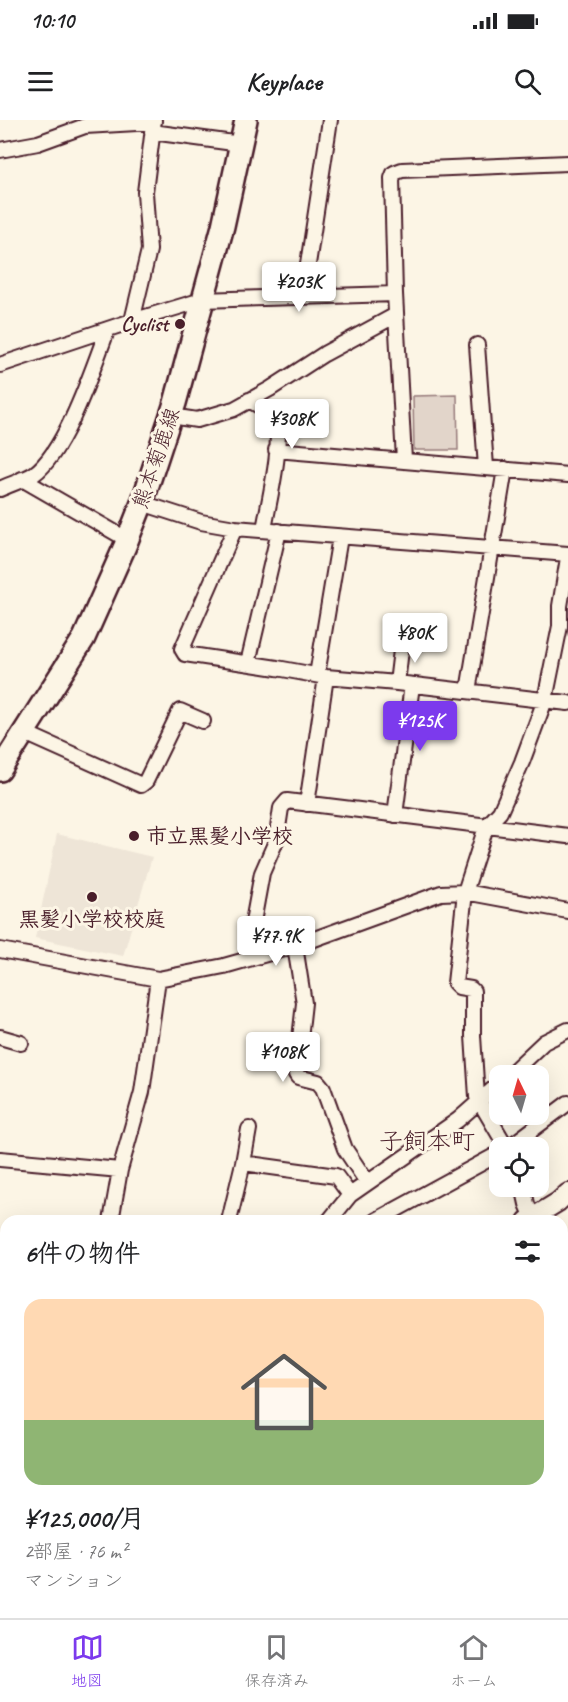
<!DOCTYPE html>
<html lang="ja">
<meta charset="utf-8">
<style>
:root{--surface:#fff;--page:#f2f2f2;--text:#202124;--muted:#757577;--line:#e0e0e0;--accent:#7c3aed}
body{margin:0;font-family:Caveat,"Klee One",sans-serif;background:var(--page);color:var(--text);height:100vh;display:flex;flex-direction:column;font-size:22px;white-space:nowrap}
*{box-sizing:border-box;margin:0}
p{font-size:20px;color:var(--muted)}
.icon{flex:none;width:33px;height:33px;fill:none;stroke:currentColor;stroke-width:2;stroke-linecap:round;stroke-linejoin:round}
.map{position:relative;flex:1;overflow:hidden}
.sheet{position:absolute;left:0px;top:1095px;width:568px;height:404px;display:flex;flex-direction:column;background:var(--surface);border-radius:18px 18px 0 0;box-shadow:0 6px 24px #0002}
.sheet>*{flex:none}
.needle{width:39px;rotate:355deg}
.controls{position:absolute;left:489px;top:945px;display:grid;gap:12px}
.controls a{display:grid;place-items:center;width:60px;height:60px;border-radius:12px;background:var(--surface);box-shadow:0 6px 24px #0002;font-size:30px}
.price{position:absolute;translate:-50% -51px;padding:0 14px;border-radius:6px;background:#fff;color:#222;font-size:20px;line-height:39px;filter:drop-shadow(0 2px 3px #0008)}
.price::after{content:'';position:absolute;left:50%;top:36px;width:18px;height:14px;margin-left:-9px;background:inherit;clip-path:polygon(0 0,100% 0,50% 100%)}
.price.active{background:var(--accent);color:#fff}
ul{padding:0;list-style:none}
li{display:grid;align-content:center;gap:12px;height:318px;padding:0 24px}
li span{display:grid;place-items:center;height:186px;border-radius:18px;color:#555}
li>.icon{margin-inline-start:auto}
span .icon{width:108px;height:108px;fill:#fffc;stroke-width:1}
li b{font-size:26px}
h2{display:flex;justify-content:space-between;align-items:center;height:72px;padding:0 24px;font-size:26px}
.status{display:flex;justify-content:space-between;align-items:center;height:42px;padding:0 30px;background:var(--surface);direction:ltr}
.status svg{height:16px;fill:currentColor}
header{display:flex;justify-content:space-between;align-items:center;height:78px;padding:0 24px;background:var(--surface);font-size:27px;font-weight:700}
.menu{display:flex;justify-content:space-around;align-items:center;height:84px;border-top:2px solid var(--line);background:var(--surface);font-size:16px;color:var(--muted)}
.menu a{display:grid;justify-items:center;gap:3px}
.menu .active{color:var(--accent)}
.map>svg:first-child{display:block}
.built{fill:#eee5d7}
.green{fill:#e2d5ca;stroke:#967a7a;stroke-width:1.5}
.water{fill:#c0aca5;stroke:#917474;stroke-width:1.5}
.lines{fill:none;stroke-linecap:round;stroke-linejoin:round}
.street-tunnel{stroke:#d8cac0;stroke-width:14;stroke-dasharray:14 7;stroke-linecap:butt}
.street-casing{stroke:#4a1f2b;stroke-width:18}
.secondary-casing{stroke:#4a1f2b;stroke-width:22}
.primary-casing{stroke:#4a1f2b;stroke-width:26}
.street{stroke:#fcf5e5;stroke-width:14}
.secondary{stroke:#fcf5e5;stroke-width:18}
.primary{stroke:#fcf5e5;stroke-width:21}
.poi-dot{fill:#4a1f2b;stroke:#fcf5e5;stroke-width:2}
.labels{text-anchor:middle;dominant-baseline:central;stroke-width:6;stroke-linejoin:round;paint-order:stroke}
.poi-label{font-size:21px;font-weight:bold;fill:#4a1f2b;stroke:#fcf5e5;text-anchor:end}
.street-label{font-size:21px;fill:#4a1f2b;stroke:#fcf5e5}
.quarter-label{font-size:24px;fill:#4a1f2b;stroke:#fcf5e5}
</style>
<div class="status"><b>10:10</b><svg viewBox="0 0 49 12"><path d="M0 12V9h3v3zM5 12V6h3v6zM10 12V3h3v9zM15 12V0h3v12zM26 1h20v11H26zM47 4h2v5h-2z"/></svg></div>
<header><svg class="icon" aria-label="menu" viewBox="0 0 24 24"><path d="M4 6h16M4 12h16M4 18h16"/></svg>Keyplace<svg class="icon" aria-label="search" viewBox="0 0 24 24"><circle cx="10" cy="10" r="6"/><path d="M15 15l6 6"/></svg></header>
<div class="map">
<svg width="568" height="1498" viewBox="0 0 568 1498">
<rect width="100%" height="100%" fill="#fcf5e5"/>
<filter id="ink" filterUnits="userSpaceOnUse"><feTurbulence type="fractalNoise" baseFrequency=".0167" numOctaves="2"/><feDisplacementMap in="SourceGraphic" scale="12" xChannelSelector="R" yChannelSelector="G"/><feConvolveMatrix kernelMatrix="1 2 1 2 8 2 1 2 1" color-interpolation-filters="sRGB"/></filter>
<g filter="url(#ink)">
<!-- built -->
<path class="built" d="M57,714L152,737L123,836L35,818Z"/>
<!-- green -->
<path class="green" d="M457,275L458,330H414L413,276Z
M568,1162V1193L563,1194V1168Z"/>
<!-- water -->
<path class="water" d="M568,1239V1290L563,1293V1240Z
M289,1492L343,1493V1498H286Z"/>
<g class="lines">
<!-- street-tunnel -->
<path class="street-tunnel" d="M0,1441L6,1435"/>
<defs>
<path id="street" d="M152,12L241,24
M0,30L38,23L85,6L154,2
M303,177L330,0
M132,201L149,130L145,72L154,0
M477,225L486,347
M0,245L132,201L202,180L395,174
M249,280L275,295C284,324 269,379 264,410
M171,296L197,300L234,289L270,269L324,234L396,195
M276,330L568,355
M404,340L395,174L392,58L394,53L402,50L568,43
M22,359L128,420
M0,369C11,364 24,360 34,354C66,331 93,248 107,211
M142,383L201,402L235,408L568,434
M235,408L182,529L185,534L277,548L326,557L397,563L568,583
M248,543L279,411
M317,555L340,417
M397,563L402,522
M468,571L505,349
M25,613L141,665L146,661L180,591L203,601
M307,684L326,557
M395,695L412,565
M295,826L304,883L296,954L298,957L318,962L323,968L345,1029L367,1062
M0,830L158,859L224,846L295,826L441,773L465,772L568,791
M249,839L253,802L262,753L276,721L281,688L287,681L568,716
M0,917L21,923
M508,956L544,922L568,910
M507,1028L477,977L473,916V871L471,869L459,867L455,863L465,772L486,707L500,692L522,642L545,580L560,506V486L568,438
M508,1028L568,983
M0,1039L120,1050
M243,1043L336,1056L350,1075
M523,1066L527,1084L533,1098
M111,1101L120,1050L142,972L158,859
M229,1101L243,1043L249,1009
M329,1101L350,1075L458,1000L500,963
M375,1101L500,1033
M0,1273H6
M0,1333H6
M562,1480L568,1477
M542,1492L539,1494L542,1498
M40,1498L41,1492"/>
<path id="secondary" d="M527,1101L558,1082L568,1073
M0,1208H6
M471,1492L478,1498
M497,1492L503,1498"/>
<path id="primary" d="M0,650L84,518L125,426L142,383L175,283L223,106L246,0"/>
</defs>
<!-- street casing -->
<use href="#street" class="street-casing"/>
<!-- secondary casing -->
<use href="#secondary" class="secondary-casing"/>
<!-- primary casing -->
<use href="#primary" class="primary-casing"/>
<!-- street -->
<use href="#street" class="street"/>
<!-- secondary -->
<use href="#secondary" class="secondary"/>
<!-- primary -->
<use href="#primary" class="primary"/>
</g>
</g>
<!-- markers -->
<g class="poi-dot">
<circle cx="180" cy="204" r="6"/>
<circle cx="134" cy="716" r="6"/>
<circle cx="92" cy="777" r="6"/>
</g>
<g class="labels">
<!-- poi labels -->
<g class="poi-label">
<text x="168" y="204">Cyclist</text>
<text x="146" y="716" text-anchor="start">市立黒髪小学校</text>
<text x="92" y="799" text-anchor="middle">黒髪小学校校庭</text>
</g>
<!-- street labels -->
<g class="street-label">
<text transform="translate(156 338) rotate(-71)">熊本菊鹿線</text>
</g>
<!-- quarter labels -->
<g class="quarter-label">
<text x="427" y="1021">子飼本町</text>
</g>
</g>
</svg>
<div class="controls">
<a><svg class="needle" viewBox="-14 -14 28 28"><path d="M0-13l5 13h-10z" fill="#e53935"/><path d="M0 13l5-13h-10z" fill="#757577"/></svg></a>
<a><svg class="icon" aria-label="locate" viewBox="0 0 24 24"><circle cx="12" cy="12" r="6"/><path d="M12 2v4M12 18v4M2 12h4M18 12h4"/></svg></a>
</div>
<b class="price" style="left:299px;top:193px">¥203K</b>
<b class="price" style="left:292px;top:330px">¥308K</b>
<b class="price" style="left:415px;top:544px">¥80K</b>
<b class="price active" style="left:420px;top:632px">¥125K</b>
<b class="price" style="left:276px;top:847px">¥77.9K</b>
<b class="price" style="left:283px;top:963px">¥108K</b>
<section class="sheet">
<h2>6件の物件<svg class="icon" aria-label="filters" viewBox="0 0 24 24"><path d="M4 7h16M4 17h16"/><circle cx="9" cy="7" r="2"/><circle cx="15" cy="17" r="2"/></svg></h2>
<ul>
<li><span style="background:linear-gradient(#ffd9b3 65%,#8fb573 0)"><svg class="icon" aria-label="home" viewBox="0 0 24 24"><path d="M3 11l9-7 9 7M6 9v11h12V9"/></svg></span><div><b>¥125,000/月</b><p>2部屋 · 76 m²</p><p>マンション</p></div></li>
</ul>
</section>
</div>
<nav class="menu">
<a class="active"><svg class="icon" aria-label="map" viewBox="0 0 24 24"><path d="M3 6l6-2 6 2 6-2v14l-6 2-6-2-6 2zM9 4v14M15 6v14"/></svg>地図</a>
<a><svg class="icon" aria-label="saved" viewBox="0 0 24 24"><path d="M7 4h10v16l-5-4-5 4z"/></svg>保存済み</a>
<a><svg class="icon" aria-label="home" viewBox="0 0 24 24"><path d="M3 11l9-7 9 7M6 9v11h12V9"/></svg>ホーム</a>
</nav>
